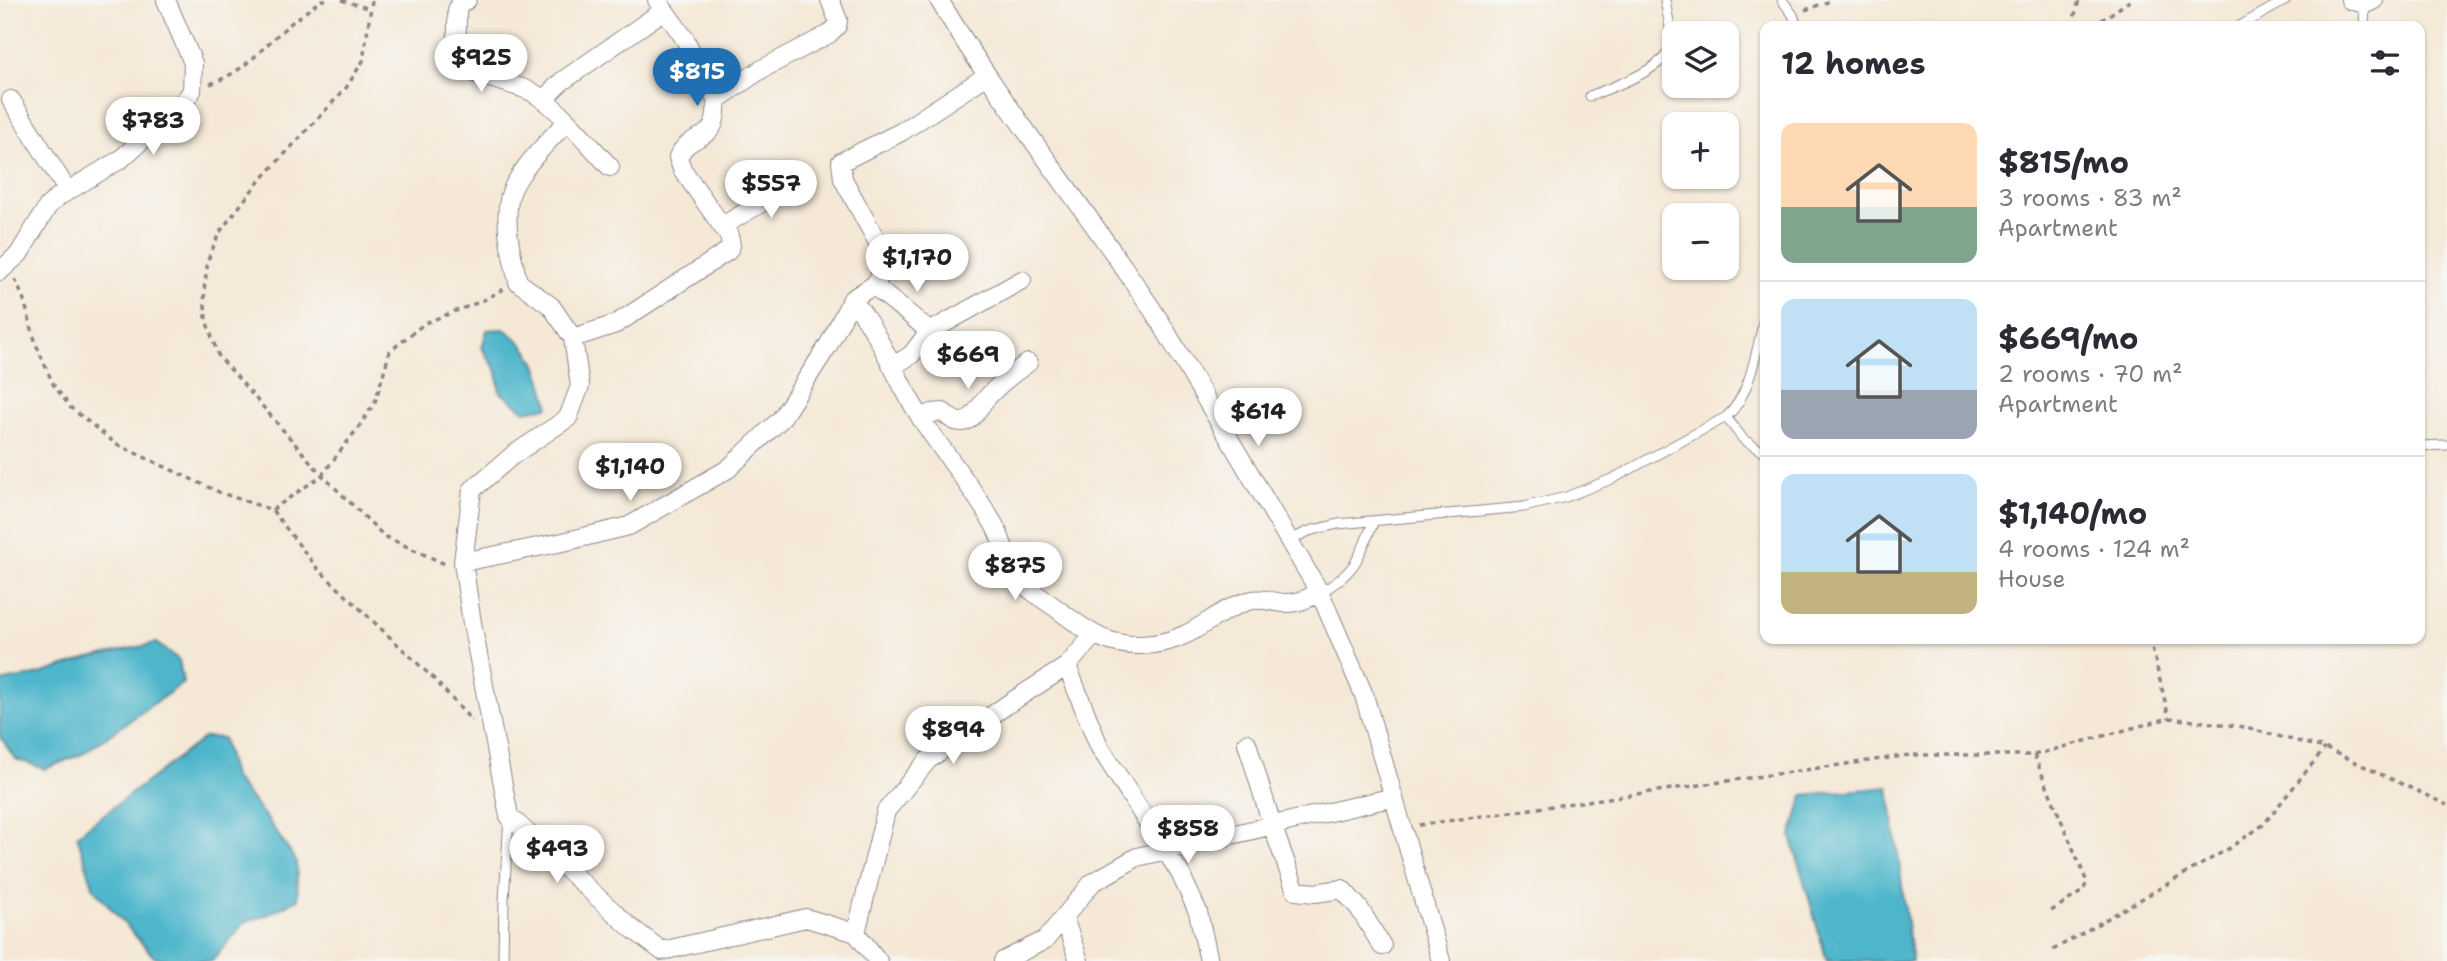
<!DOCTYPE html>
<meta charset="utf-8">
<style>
:root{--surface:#fff;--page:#f2f2f3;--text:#2b2b33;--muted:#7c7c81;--line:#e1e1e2;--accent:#1f6fb2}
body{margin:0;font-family:"Shantell Sans",sans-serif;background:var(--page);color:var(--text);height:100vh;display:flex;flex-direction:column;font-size:26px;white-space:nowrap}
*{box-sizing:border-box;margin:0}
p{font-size:23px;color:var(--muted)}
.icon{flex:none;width:38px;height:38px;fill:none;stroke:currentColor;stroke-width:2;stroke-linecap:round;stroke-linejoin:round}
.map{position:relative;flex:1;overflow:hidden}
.side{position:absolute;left:1760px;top:21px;width:665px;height:623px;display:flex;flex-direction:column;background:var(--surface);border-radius:14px;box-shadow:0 2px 5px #0004}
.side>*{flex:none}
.fabs{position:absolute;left:1662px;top:21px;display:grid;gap:14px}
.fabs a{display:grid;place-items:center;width:77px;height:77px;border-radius:14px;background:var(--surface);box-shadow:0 2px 5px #0004;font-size:35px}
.price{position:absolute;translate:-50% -60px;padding:0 16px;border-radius:24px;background:#fff;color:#222;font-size:23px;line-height:46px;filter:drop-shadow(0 2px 4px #0008)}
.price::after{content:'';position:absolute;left:50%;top:42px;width:21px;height:16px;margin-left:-10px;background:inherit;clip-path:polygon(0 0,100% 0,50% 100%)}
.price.on{background:var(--accent);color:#fff}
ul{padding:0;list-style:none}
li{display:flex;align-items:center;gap:21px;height:175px;padding:0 21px}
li+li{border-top:2px solid var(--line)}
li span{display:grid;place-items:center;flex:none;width:196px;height:140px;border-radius:14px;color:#555}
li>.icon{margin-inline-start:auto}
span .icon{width:84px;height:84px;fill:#fffc;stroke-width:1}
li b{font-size:30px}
h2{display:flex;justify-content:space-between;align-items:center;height:84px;padding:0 21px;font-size:30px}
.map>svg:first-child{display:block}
.water{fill:#4db6cb;stroke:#386c83;stroke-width:2}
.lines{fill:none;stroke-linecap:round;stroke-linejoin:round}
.lane-casing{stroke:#8c8588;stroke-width:11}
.street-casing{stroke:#8c8588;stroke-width:20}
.path{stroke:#8c8588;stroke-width:3.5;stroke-dasharray:5 5;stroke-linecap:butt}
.lane{stroke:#fff;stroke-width:9}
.street{stroke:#fff;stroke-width:18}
</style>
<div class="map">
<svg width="2447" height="961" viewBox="0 0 2447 961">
<rect width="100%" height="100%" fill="#f6f6f2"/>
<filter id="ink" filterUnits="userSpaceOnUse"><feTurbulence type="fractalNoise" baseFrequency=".0143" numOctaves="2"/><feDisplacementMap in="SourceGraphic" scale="14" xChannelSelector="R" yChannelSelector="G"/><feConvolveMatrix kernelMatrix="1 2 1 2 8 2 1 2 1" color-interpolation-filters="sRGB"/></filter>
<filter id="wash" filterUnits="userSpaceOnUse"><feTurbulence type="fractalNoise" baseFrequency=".00686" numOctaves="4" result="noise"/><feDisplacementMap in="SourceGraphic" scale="28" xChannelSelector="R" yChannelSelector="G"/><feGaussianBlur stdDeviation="1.57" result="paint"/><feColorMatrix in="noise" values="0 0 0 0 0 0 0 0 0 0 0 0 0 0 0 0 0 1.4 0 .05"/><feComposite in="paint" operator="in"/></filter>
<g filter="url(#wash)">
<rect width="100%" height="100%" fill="#f5e8d6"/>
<!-- water -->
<path class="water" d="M504,329C536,350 540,372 549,407L525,411L500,392L497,371L482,348L487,330Z
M156,643L179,660L183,683L82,754L45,769L15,759L0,736V682L40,674L89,658Z
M205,737L223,738L233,777L268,820L296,861L298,899L269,914L245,922L212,961H172L154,957L94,889L77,835Z
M1889,787L1912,961H1827L1791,836L1803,795Z"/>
</g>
<g filter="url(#ink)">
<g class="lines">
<defs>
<path id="lane" d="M1782,0L1793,15L1797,26
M2240,26L2286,0
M2364,26L2365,4
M1590,96C1610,88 1669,68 1671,44C1672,30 1667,14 1665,0
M1726,417L1743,439L1766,454
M2420,446L2447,445
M1290,540L1309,531L1338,524L1524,507L1566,497L1614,478L1726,417C1752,395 1757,344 1766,312
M1320,593C1357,571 1358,559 1374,521
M503,961L504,900L509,816"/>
<path id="street" d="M467,0L460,4L457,10C458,27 453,55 465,68C470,74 518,85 532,92C562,110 586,142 610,167
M657,0L685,39L716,100
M939,0C1006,112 1090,213 1161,323L1320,593L1364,695L1441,961
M2350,0L2365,4L2374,0
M11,100L67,190
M543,100L561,82L663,11
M567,121C550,140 513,175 509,200C504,228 512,255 518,282L551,306L573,338L580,386L568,418L513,455L472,490L463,562L563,542L629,526L728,469L781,419L829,344L852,299L874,285L889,263L843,179L841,162L901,132L986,76
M724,225L798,181
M0,271L19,254L48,206L58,197L121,159L181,105L192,91L193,63L166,0
M874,285C892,303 911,313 929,332
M852,299C881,335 896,380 921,418C944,454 972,486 993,523C1004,541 1006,563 1020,580C1028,590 1042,598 1053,606C1087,631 1108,650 1153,644C1195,639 1212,612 1248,601C1261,597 1271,602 1284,603C1297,604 1308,598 1320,593
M573,338L616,324L728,251L731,245L729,236L682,169L678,157C692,128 719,147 716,100L762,69L829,34L837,26L838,20L830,0
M893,366L911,355L929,332L1022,280
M921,419L932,413L943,412C948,416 954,423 962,422C973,421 978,408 985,400C997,385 1012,374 1028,363
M463,562L472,623L509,816L630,927L662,951L806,918L856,933L878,961
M1067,666L1099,746L1180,873L1198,912L1209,961
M1247,743L1272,825L1296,891L1315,893L1342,889L1359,908L1382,946
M1064,918L1079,961
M856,933L886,811L928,760L1008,704L1067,666L1093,636
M1003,961L1045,940L1092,883L1137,857L1394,797"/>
</defs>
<!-- lane casing -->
<use href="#lane" class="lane-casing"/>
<!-- street casing -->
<use href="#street" class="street-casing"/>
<!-- path -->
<path class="path" d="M342,0L370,9
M372,0L363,61L346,88L256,185L219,233L208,260L204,290L206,320L218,355L322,475L384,536L445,564
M1805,10L1833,0
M2072,26L2079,0
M2093,26L2131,0
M210,84C248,70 261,48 290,24C300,16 311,8 321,0H326
M15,279L24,300L36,344L53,384L71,408L116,444L221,493L272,510L317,568L434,679L472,721
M272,510L322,475L361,424L375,402L390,351L425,323L482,301L504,289
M2150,639L2169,718
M2034,755L2087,882L2083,891L2051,911
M1419,825L1910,755H2034L2169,718L2238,726L2325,748L2447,805
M2053,950L2228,849L2263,825L2325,748"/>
<!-- lane -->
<use href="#lane" class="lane"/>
<!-- street -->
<use href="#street" class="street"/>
</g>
</g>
</svg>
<div class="fabs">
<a><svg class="icon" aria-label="layers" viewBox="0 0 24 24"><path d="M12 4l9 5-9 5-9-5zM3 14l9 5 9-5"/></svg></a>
<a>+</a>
<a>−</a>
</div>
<b class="price" style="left:481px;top:94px">$925</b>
<b class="price on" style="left:697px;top:108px">$815</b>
<b class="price" style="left:153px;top:157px">$783</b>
<b class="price" style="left:771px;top:220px">$557</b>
<b class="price" style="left:917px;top:294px">$1,170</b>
<b class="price" style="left:968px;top:391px">$669</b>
<b class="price" style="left:1258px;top:448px">$614</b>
<b class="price" style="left:630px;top:503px">$1,140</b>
<b class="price" style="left:1015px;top:602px">$875</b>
<b class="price" style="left:953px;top:766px">$894</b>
<b class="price" style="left:1188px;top:865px">$858</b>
<b class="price" style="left:557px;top:885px">$493</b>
<section class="side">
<h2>12 homes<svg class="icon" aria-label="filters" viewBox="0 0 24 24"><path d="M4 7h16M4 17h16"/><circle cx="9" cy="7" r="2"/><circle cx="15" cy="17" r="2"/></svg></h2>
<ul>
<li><span style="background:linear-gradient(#ffd9b3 60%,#7fa58c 0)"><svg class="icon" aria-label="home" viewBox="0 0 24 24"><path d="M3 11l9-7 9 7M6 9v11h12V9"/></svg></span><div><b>$815/mo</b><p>3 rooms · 83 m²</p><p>Apartment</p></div></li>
<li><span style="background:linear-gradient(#bfe0f5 65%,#9aa5b1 0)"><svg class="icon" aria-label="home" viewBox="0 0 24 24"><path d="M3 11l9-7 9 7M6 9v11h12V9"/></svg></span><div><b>$669/mo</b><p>2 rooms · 70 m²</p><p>Apartment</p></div></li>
<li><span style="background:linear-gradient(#bfe0f5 70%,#c2b280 0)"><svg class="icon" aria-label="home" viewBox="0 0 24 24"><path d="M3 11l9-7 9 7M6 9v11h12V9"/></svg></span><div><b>$1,140/mo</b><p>4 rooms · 124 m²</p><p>House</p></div></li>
</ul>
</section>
</div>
